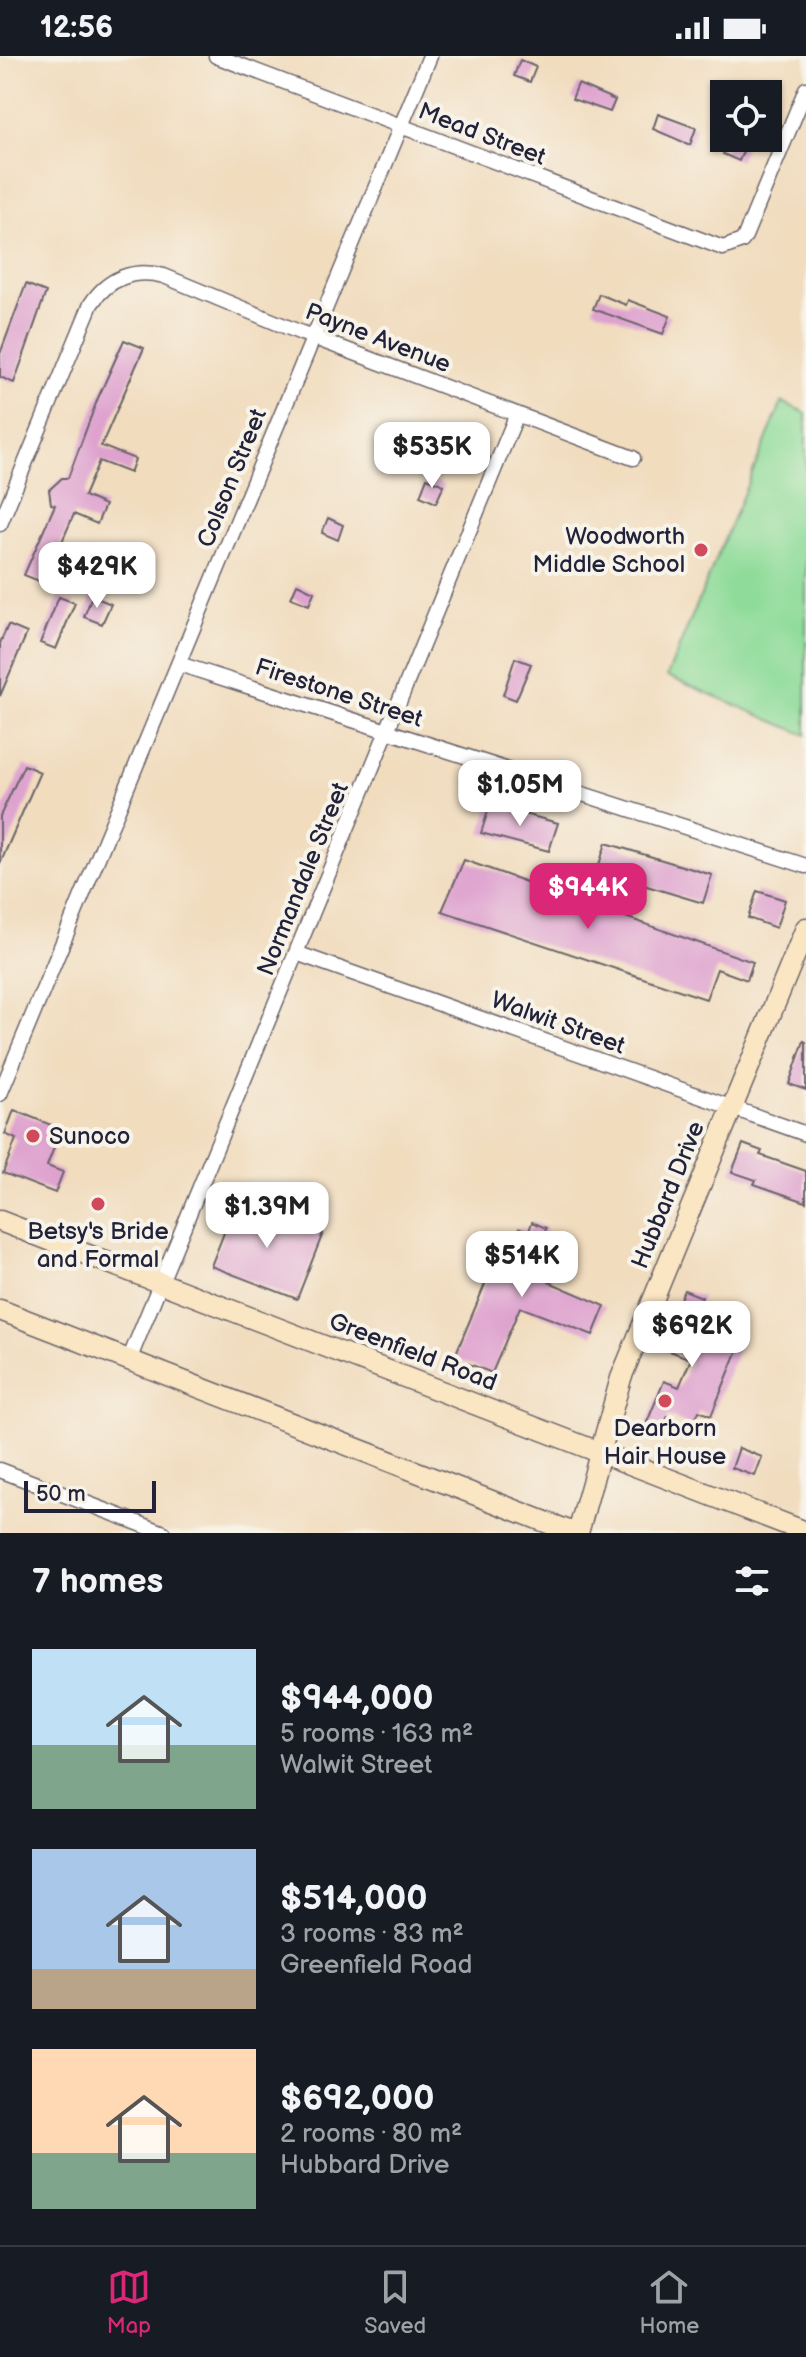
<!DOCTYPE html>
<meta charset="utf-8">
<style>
:root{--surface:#171b24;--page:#20242c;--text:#f1f3f6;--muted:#9ea1a6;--line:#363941;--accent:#db2777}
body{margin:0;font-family:"Balsamiq Sans",sans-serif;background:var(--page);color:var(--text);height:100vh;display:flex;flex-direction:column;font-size:30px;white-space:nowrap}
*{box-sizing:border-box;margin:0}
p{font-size:26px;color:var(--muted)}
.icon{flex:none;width:44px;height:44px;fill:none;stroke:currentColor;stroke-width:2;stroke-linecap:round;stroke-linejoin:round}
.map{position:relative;height:1477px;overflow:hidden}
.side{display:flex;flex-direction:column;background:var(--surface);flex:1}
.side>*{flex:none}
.fabs{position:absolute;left:710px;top:24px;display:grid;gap:16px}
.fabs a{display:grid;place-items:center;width:72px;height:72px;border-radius:0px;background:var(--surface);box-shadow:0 2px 6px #0004;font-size:40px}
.scale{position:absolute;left:24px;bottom:20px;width:132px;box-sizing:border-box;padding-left:8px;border:4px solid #22223b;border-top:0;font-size:22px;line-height:28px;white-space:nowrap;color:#22223b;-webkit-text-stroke:6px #f7f3e8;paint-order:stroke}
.price{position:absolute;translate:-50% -68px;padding:0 18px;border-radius:16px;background:#fff;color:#222;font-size:26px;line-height:52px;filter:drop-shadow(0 2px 4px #0008)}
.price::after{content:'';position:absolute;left:50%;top:48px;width:24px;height:18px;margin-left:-12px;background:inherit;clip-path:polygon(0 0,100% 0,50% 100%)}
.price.on{background:var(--accent);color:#fff}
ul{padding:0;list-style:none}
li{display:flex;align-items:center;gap:24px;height:200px;padding:0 32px}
li span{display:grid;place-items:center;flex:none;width:224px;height:160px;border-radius:0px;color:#555}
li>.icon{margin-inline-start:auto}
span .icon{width:96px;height:96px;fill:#fffc;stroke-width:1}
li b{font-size:34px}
h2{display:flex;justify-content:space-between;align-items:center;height:96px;padding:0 32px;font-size:34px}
.status{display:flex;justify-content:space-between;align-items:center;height:56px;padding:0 40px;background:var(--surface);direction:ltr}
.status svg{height:22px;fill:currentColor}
.dock{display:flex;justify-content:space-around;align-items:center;height:112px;border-top:2px solid var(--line);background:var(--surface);font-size:22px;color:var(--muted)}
.dock a{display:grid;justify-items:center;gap:4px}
.dock .on{color:var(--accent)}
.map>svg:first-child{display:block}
.green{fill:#8fdc9a;stroke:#587f6a;stroke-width:2}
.building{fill:#dea2cf}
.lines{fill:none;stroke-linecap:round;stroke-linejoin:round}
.street-casing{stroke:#6a6369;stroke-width:17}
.secondary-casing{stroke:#6a6369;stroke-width:23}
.street{stroke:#fff;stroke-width:14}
.secondary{stroke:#fbe6c4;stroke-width:20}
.poi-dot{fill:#d1495b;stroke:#f7f3e8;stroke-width:3}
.labels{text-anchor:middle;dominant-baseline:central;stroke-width:8;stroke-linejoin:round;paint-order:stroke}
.street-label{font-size:24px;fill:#22223b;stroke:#f7f3e8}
.poi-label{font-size:24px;fill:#22223b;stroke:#f7f3e8}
</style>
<div class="status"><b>12:56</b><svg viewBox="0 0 49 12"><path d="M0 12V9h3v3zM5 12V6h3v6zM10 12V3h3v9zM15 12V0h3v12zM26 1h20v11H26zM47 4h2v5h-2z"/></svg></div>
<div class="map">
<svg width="806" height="1477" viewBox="0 0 806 1477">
<rect width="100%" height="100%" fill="#f7f3e8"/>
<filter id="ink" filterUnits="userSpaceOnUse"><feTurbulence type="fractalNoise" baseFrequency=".0125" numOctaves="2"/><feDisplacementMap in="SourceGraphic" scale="16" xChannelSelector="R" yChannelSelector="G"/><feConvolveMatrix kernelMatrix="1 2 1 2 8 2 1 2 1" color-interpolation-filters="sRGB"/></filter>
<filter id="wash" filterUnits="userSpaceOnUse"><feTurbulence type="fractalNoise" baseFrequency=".006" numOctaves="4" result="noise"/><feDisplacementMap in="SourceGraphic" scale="32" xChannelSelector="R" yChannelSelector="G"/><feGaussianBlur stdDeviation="1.8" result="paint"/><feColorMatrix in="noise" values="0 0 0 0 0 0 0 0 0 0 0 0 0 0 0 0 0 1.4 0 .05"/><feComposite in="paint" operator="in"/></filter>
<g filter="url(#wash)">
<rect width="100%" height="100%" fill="#f1dcbe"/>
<!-- green -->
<path class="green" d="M782,346L806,357V679L667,620Z"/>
<g id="blocks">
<!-- building -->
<path class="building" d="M520,4L536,11L530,26L514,20Z
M578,28L615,44L610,56L572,43Z
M658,58L696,72L690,89L653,73Z
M729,85L745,91L739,105L723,98Z
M26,228L46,236L14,327L0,321V298Z
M599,238L626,249L628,244L670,260L663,278L593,253Z
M124,284L144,292L101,390L135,403L130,417L99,405L84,440L105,449L97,468L74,458L44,527L24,519L55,449L51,448L49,434L62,422H68L98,342Z
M427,422L444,429L436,447L420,440Z
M328,462L343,469L338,484L322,477Z
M297,528L314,536L309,549L291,542Z
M92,540L111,548L102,568L84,561Z
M59,541L75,547L56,593L40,587Z
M8,569L27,577L0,640V587Z
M515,602L531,608L516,644L503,639Z
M24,709L40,716L0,808V760Z
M490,749L558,767L549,795L481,777Z
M606,787L712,819L703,847L597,815Z
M464,804L753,906L747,924L717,913L706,943L442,855Z
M757,835L785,844L776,872L748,862Z
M804,985L806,986V1034L789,1028Z
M14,1054L61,1073L47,1110L63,1116L55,1137L3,1117L16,1083L5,1078Z
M743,1088L762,1095L760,1099L806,1115V1146L754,1128L756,1124L732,1116Z
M237,1144L323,1177L297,1243L211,1210Z
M532,1166L546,1172L544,1182L563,1190L549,1226L605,1250L593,1279L520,1251L492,1317L454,1302L499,1195L510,1198L519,1172L529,1175Z
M684,1234L702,1241L691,1269L740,1289L711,1360L699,1355L693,1370L668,1360L658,1383L643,1376L664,1325L679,1331L691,1303L659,1291Z
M739,1392L762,1401L755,1420L732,1412Z"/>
</g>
</g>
<g filter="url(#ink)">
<use href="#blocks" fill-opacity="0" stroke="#6a6369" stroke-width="2"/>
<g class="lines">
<defs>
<path id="street" d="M216,0L723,192L742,185L745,180L806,33
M0,468L91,248C108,222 134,212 164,220L299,276L633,402
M179,608L806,810
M296,897L806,1078
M0,1038L430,0
M129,1304L517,358
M0,1414L164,1477"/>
<path id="secondary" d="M0,1165L806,1476
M0,1254L574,1477
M578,1477L621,1322L806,872"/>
</defs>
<!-- street casing -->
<use href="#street" class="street-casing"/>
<!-- secondary casing -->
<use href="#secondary" class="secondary-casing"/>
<!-- street -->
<use href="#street" class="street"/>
<!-- secondary -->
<use href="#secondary" class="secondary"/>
</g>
</g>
<!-- markers -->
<g class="poi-dot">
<circle cx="701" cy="494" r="8"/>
<circle cx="33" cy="1080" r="8"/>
<circle cx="98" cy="1148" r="8"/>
<circle cx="665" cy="1345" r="8"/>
</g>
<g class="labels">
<!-- street labels -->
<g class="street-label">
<text transform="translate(482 78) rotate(21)">Mead Street</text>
<text transform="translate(378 282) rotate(21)">Payne Avenue</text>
<text transform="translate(232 422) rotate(-68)">Colson Street</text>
<text transform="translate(339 637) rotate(18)">Firestone Street</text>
<text transform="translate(303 823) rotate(-68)">Normandale Street</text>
<text transform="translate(558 967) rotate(20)">Walwit Street</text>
<text transform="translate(668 1139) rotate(-68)">Hubbard Drive</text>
<text transform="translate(413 1296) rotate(21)">Greenfield Road</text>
</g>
<!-- poi labels -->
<g class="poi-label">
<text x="685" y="480" text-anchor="end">Woodworth<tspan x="685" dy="28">Middle School</tspan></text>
<text x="49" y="1080" text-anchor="start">Sunoco</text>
<text x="98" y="1175">Betsy's Bride<tspan x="98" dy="28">and Formal</tspan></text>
<text x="665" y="1372">Dearborn<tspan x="665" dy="28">Hair House</tspan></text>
</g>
</g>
</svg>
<div class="fabs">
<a><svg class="icon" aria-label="locate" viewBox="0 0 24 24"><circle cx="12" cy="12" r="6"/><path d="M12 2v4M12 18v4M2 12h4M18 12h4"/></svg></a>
</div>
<div class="scale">50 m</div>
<b class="price" style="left:432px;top:434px">$535K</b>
<b class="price" style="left:97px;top:554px">$429K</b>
<b class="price" style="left:520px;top:772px">$1.05M</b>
<b class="price on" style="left:588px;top:875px">$944K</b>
<b class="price" style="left:267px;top:1194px">$1.39M</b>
<b class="price" style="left:522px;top:1243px">$514K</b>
<b class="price" style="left:692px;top:1313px">$692K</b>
</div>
<section class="side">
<h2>7 homes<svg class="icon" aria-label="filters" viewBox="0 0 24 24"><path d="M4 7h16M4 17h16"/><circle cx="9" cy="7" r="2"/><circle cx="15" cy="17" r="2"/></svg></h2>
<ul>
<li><span style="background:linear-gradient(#bfe0f5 60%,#7fa58c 0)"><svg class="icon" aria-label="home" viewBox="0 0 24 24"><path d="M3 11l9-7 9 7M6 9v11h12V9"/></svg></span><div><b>$944,000</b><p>5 rooms · 163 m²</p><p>Walwit Street</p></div></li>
<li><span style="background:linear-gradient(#a9c7e8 75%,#b9a48a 0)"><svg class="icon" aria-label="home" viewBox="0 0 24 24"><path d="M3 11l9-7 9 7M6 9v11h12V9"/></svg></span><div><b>$514,000</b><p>3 rooms · 83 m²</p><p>Greenfield Road</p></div></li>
<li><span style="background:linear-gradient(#ffd9b3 65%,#7fa58c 0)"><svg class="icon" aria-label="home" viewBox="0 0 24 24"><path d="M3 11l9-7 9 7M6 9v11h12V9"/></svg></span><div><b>$692,000</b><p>2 rooms · 80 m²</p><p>Hubbard Drive</p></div></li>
</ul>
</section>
<nav class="dock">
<a class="on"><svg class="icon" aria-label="map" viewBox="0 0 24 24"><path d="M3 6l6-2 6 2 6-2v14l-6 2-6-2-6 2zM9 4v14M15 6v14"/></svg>Map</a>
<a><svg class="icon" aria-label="saved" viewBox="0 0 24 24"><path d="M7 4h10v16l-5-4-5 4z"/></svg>Saved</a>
<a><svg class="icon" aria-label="home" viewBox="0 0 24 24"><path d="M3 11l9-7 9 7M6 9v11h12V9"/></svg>Home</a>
</nav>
